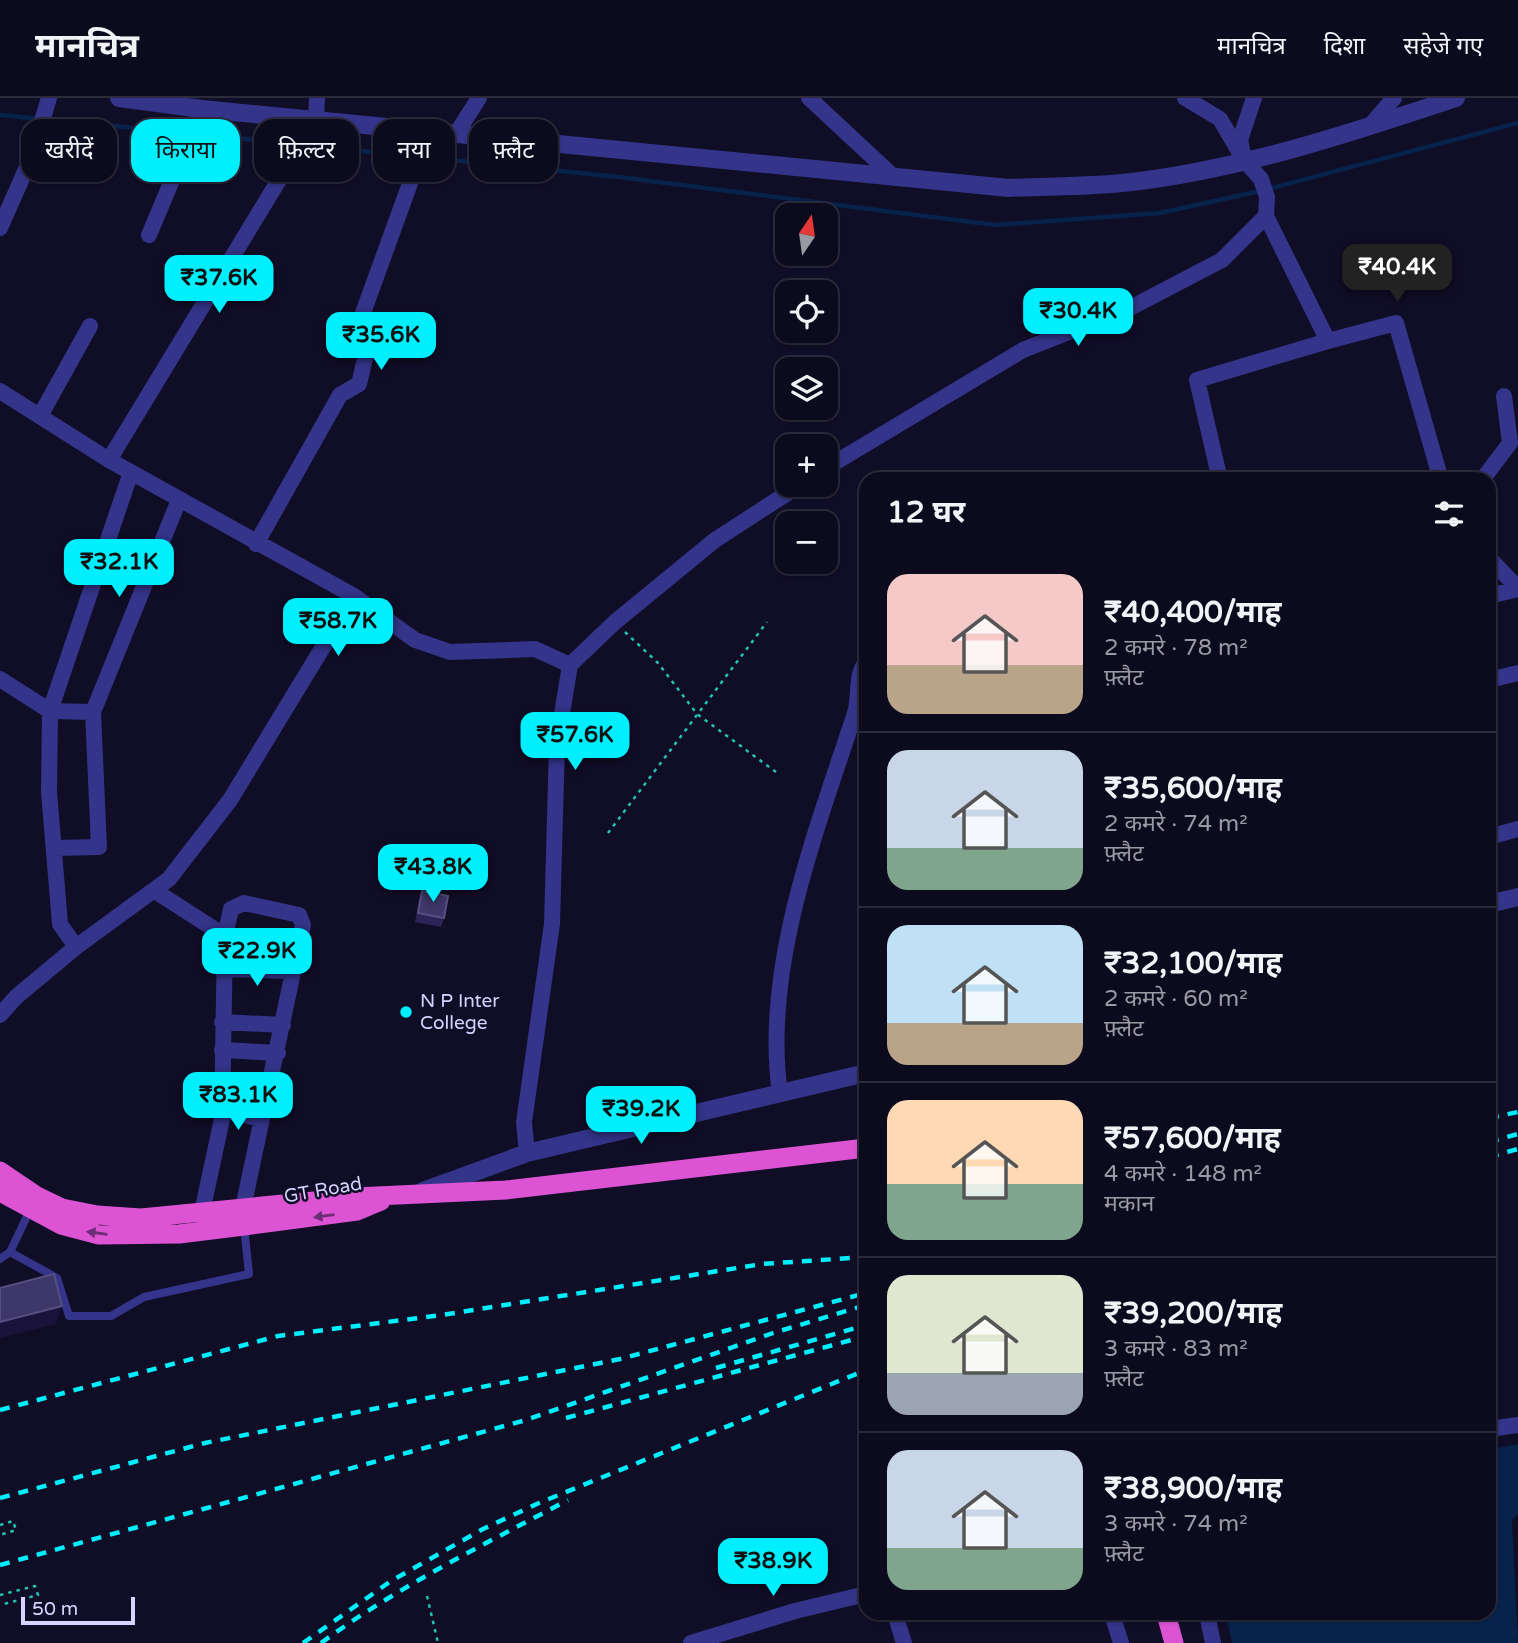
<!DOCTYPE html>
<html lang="hi">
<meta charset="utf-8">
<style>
:root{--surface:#0c0a1d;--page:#151326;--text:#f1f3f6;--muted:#9a9aa4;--line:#2c2b3b;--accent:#00effe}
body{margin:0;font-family:"Varela Round","Noto Sans Devanagari",sans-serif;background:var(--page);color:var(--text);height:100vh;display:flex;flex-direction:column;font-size:26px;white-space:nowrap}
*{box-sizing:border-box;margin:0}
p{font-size:23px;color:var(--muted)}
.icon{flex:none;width:38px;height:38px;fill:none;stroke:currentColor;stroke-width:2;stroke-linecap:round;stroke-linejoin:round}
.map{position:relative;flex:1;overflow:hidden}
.drawer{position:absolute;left:859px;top:374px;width:637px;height:1148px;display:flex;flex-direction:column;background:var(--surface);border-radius:21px;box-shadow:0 2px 5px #0004,0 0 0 2px var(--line)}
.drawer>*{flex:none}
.banner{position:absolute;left:21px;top:21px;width:665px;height:63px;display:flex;gap:14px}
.needle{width:46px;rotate:13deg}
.controls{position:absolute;left:775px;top:105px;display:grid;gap:14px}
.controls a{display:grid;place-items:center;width:63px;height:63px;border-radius:14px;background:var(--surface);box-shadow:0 2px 5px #0004,0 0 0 2px var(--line);font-size:35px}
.scale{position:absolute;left:21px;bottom:18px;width:114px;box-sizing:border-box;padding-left:7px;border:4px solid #d6d3ff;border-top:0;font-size:19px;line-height:24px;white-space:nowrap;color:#d6d3ff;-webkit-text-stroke:5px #100d27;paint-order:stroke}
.price{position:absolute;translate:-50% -60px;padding:0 16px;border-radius:14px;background:var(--accent);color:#111;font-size:23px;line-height:46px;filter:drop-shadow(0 2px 4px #0008)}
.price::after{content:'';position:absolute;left:50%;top:42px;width:21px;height:16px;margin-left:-10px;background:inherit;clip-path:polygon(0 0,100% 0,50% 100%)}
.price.on{background:#222;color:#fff}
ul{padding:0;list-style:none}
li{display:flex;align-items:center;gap:21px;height:175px;padding:0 28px}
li+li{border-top:2px solid var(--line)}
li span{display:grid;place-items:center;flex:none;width:196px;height:140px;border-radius:21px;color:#555}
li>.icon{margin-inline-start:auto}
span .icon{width:84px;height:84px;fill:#fffc;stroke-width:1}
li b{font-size:30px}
h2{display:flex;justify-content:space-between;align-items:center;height:84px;padding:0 28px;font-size:30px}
.tag{padding:0 24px;border-radius:21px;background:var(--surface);box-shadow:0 2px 5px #0004,0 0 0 2px var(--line);font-size:24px;line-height:63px}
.tag.on{background:var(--accent);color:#111}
header{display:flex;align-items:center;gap:42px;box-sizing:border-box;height:98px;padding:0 35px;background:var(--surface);border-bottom:2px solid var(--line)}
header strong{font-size:33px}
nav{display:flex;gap:38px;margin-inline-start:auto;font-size:24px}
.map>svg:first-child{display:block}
.water{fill:#07234c}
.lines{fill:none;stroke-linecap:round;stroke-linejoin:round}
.stream{stroke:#07234c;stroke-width:4.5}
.path{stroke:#24c2b2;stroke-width:2.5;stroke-dasharray:3.5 5;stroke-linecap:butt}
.service{stroke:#34348a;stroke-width:8}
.minor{stroke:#34348a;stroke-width:16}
.tertiary{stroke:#34348a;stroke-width:18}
.trunk{stroke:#dc54d4;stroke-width:19}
.rail{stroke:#00effe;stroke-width:4.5;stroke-dasharray:10 9;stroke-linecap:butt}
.wall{fill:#2c2457}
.shaded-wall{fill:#19133c}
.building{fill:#3e3769;stroke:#564f80;stroke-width:2}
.oneway{fill:#6c2d75}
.poi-dot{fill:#00effe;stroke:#100d27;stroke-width:2.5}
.labels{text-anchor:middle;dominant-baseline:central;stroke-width:5;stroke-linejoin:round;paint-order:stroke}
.poi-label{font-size:19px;fill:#d6d3ff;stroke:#100d27;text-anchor:start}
.street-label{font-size:19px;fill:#d6d3ff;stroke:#100d27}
</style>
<header>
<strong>मानचित्र</strong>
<nav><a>मानचित्र</a><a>दिशा</a><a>सहेजे गए</a></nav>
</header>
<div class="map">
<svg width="1518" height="1545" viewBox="0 0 1518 1545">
<rect width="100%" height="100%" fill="#100d27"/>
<!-- water -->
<path class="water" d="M1518,1346V1416L1512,1422L1518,1545H1232L1226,1516H1489V1352Z"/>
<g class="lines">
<!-- stream -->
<path class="stream" d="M0,17L187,35
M195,36L295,46
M303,47L619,79L995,127L1160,115L1260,93
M1268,91L1518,25"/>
<!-- path -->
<path class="path" d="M625,534L658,565L697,616L776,674
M608,735L767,524
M0,1427L13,1423L16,1432L0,1437
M0,1497L35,1488L38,1497L0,1507
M427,1498L438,1545"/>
<!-- service -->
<path class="service" d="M10,1154L57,1180L69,1218H111L144,1199L249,1176L244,1128
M0,1161L10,1154L31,1110"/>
<!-- minor -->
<path class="minor" d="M809,0L894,79
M1369,29L1394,0
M456,36L479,0
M1243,56L1240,42L1254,0
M1266,118L1328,243L1396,225L1441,382
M0,130L31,60L49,0
M149,137L202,11
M0,293L109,362L354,498L230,702L169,781L76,849L16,899L0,917
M40,318L90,228
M109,362L316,21L317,0
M826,370L1023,252L1132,209L1222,162L1266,118L1267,99L1261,81L1244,62L1220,21L1185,0
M1220,382L1197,282L1328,243
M1482,382L1510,345L1504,298
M256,446L340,297L359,286L368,248L359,226L429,33
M1489,460L1518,490
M354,498L415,542L450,554L535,551L570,567
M1489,498L1518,491
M0,581L50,613L49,694L60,826L76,849
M1489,582L1518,575
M93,614L179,402
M1489,739L1518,731
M55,750L99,749L93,614L50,613L131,374
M155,793L225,838L300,841
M223,871L293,873
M222,924L283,927
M222,952L278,955
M222,981L269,988
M780,996C762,870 816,734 855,615C860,600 855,577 866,564
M222,1012L261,1021
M527,1055L524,1024L552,826L557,646L570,567L615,524L715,442L800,387
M202,1114L222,1021L225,838L231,811L244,805L299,817L303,827L243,1110
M1489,1331L1518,1327
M895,1516L904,1545
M1112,1516L1121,1545
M1207,1516L1213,1545
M691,1545L795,1513L866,1496"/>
<!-- tertiary -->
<path class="tertiary" d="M119,0L202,11L1009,90C1050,88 1091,89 1132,84C1242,71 1351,35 1456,0
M1489,806L1518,799
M423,1093L527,1055L866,975"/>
<!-- trunk -->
<path class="trunk" d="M0,1073L37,1098L62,1110L97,1117L141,1120L355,1099L506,1092L866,1050
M0,1094L61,1127L99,1137L179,1136L244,1128L357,1113L381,1103
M1166,1516L1174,1545"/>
<!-- rail -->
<path class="rail" d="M1489,1020L1518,1014
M1489,1044L1518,1036
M1489,1059L1518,1051
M716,1270L866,1227
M0,1312L278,1238L442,1217L762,1166L866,1159
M566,1320L866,1238
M0,1400L205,1345L620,1261L866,1195
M0,1467L526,1322L773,1235L866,1207
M303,1545L391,1483L483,1431L539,1405L866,1272
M321,1545C399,1488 483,1447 568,1402"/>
</g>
<!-- wall -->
<path class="wall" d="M422,793L444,820L441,829L415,824L419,802Z"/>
<!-- shaded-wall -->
<path class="shaded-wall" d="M62,1208L56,1226L0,1240V1224Z"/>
<!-- building -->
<path class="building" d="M422,793L448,798L444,820L418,815Z
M54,1176L62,1208L0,1224V1190Z"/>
<!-- one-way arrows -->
<defs><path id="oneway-solid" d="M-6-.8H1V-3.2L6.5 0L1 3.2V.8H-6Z" transform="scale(1.75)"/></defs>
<g class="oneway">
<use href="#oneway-solid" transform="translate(324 1118) rotate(173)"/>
<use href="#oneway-solid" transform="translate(97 1135) rotate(-172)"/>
</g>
<!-- markers -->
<circle class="poi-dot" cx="406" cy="914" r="7"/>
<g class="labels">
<!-- poi labels -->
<g class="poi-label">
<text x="420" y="903">N P Inter<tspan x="420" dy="22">College</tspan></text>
</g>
<!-- street labels -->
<g class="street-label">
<text transform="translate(323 1092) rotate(-10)">GT Road</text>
</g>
</g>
</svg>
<div class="controls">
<a><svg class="needle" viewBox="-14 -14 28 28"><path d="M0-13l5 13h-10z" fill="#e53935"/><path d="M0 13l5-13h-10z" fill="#9a9aa4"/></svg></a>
<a><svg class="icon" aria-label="locate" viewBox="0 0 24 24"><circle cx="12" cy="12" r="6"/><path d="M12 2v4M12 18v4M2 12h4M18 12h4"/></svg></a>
<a><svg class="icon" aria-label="layers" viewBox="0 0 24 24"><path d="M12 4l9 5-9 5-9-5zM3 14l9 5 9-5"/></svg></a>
<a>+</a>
<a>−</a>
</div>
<div class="scale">50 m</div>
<b class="price on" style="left:1397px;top:206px">₹40.4K</b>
<b class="price" style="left:219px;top:217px">₹37.6K</b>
<b class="price" style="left:1078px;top:250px">₹30.4K</b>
<b class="price" style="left:381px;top:274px">₹35.6K</b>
<b class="price" style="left:119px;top:501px">₹32.1K</b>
<b class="price" style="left:338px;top:560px">₹58.7K</b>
<b class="price" style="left:575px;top:674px">₹57.6K</b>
<b class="price" style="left:433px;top:806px">₹43.8K</b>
<b class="price" style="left:257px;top:890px">₹22.9K</b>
<b class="price" style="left:238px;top:1034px">₹83.1K</b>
<b class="price" style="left:641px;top:1048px">₹39.2K</b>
<b class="price" style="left:773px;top:1500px">₹38.9K</b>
<div class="banner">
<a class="tag">खरीदें</a>
<a class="tag on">किराया</a>
<a class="tag">फ़िल्टर</a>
<a class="tag">नया</a>
<a class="tag">फ़्लैट</a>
</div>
<section class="drawer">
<h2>12 घर<svg class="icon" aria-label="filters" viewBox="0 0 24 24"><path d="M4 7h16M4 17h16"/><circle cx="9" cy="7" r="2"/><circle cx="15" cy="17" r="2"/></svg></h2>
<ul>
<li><span style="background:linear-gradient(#f6c9c9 65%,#b9a48a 0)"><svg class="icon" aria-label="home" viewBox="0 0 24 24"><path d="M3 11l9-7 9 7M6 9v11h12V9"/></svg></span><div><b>₹40,400/माह</b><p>2 कमरे · 78 m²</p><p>फ़्लैट</p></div></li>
<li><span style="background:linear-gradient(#c9d6e8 70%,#7fa58c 0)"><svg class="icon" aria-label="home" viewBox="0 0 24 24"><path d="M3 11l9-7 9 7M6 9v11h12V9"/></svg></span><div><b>₹35,600/माह</b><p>2 कमरे · 74 m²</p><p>फ़्लैट</p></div></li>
<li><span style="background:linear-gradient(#bfe0f5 70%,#b9a48a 0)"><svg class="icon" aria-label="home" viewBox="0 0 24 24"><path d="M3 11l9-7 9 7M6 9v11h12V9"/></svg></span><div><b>₹32,100/माह</b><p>2 कमरे · 60 m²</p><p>फ़्लैट</p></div></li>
<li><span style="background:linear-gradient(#ffd9b3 60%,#7fa58c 0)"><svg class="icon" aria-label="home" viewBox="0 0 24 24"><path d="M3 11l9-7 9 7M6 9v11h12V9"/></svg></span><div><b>₹57,600/माह</b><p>4 कमरे · 148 m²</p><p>मकान</p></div></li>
<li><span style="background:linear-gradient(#dfe7d0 70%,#9aa5b1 0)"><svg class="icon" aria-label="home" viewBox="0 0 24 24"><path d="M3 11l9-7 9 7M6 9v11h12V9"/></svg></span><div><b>₹39,200/माह</b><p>3 कमरे · 83 m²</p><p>फ़्लैट</p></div></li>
<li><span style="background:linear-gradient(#c9d6e8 70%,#7fa58c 0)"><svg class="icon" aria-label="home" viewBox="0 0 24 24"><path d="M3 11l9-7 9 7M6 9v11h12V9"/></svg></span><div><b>₹38,900/माह</b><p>3 कमरे · 74 m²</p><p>फ़्लैट</p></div></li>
</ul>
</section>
</div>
